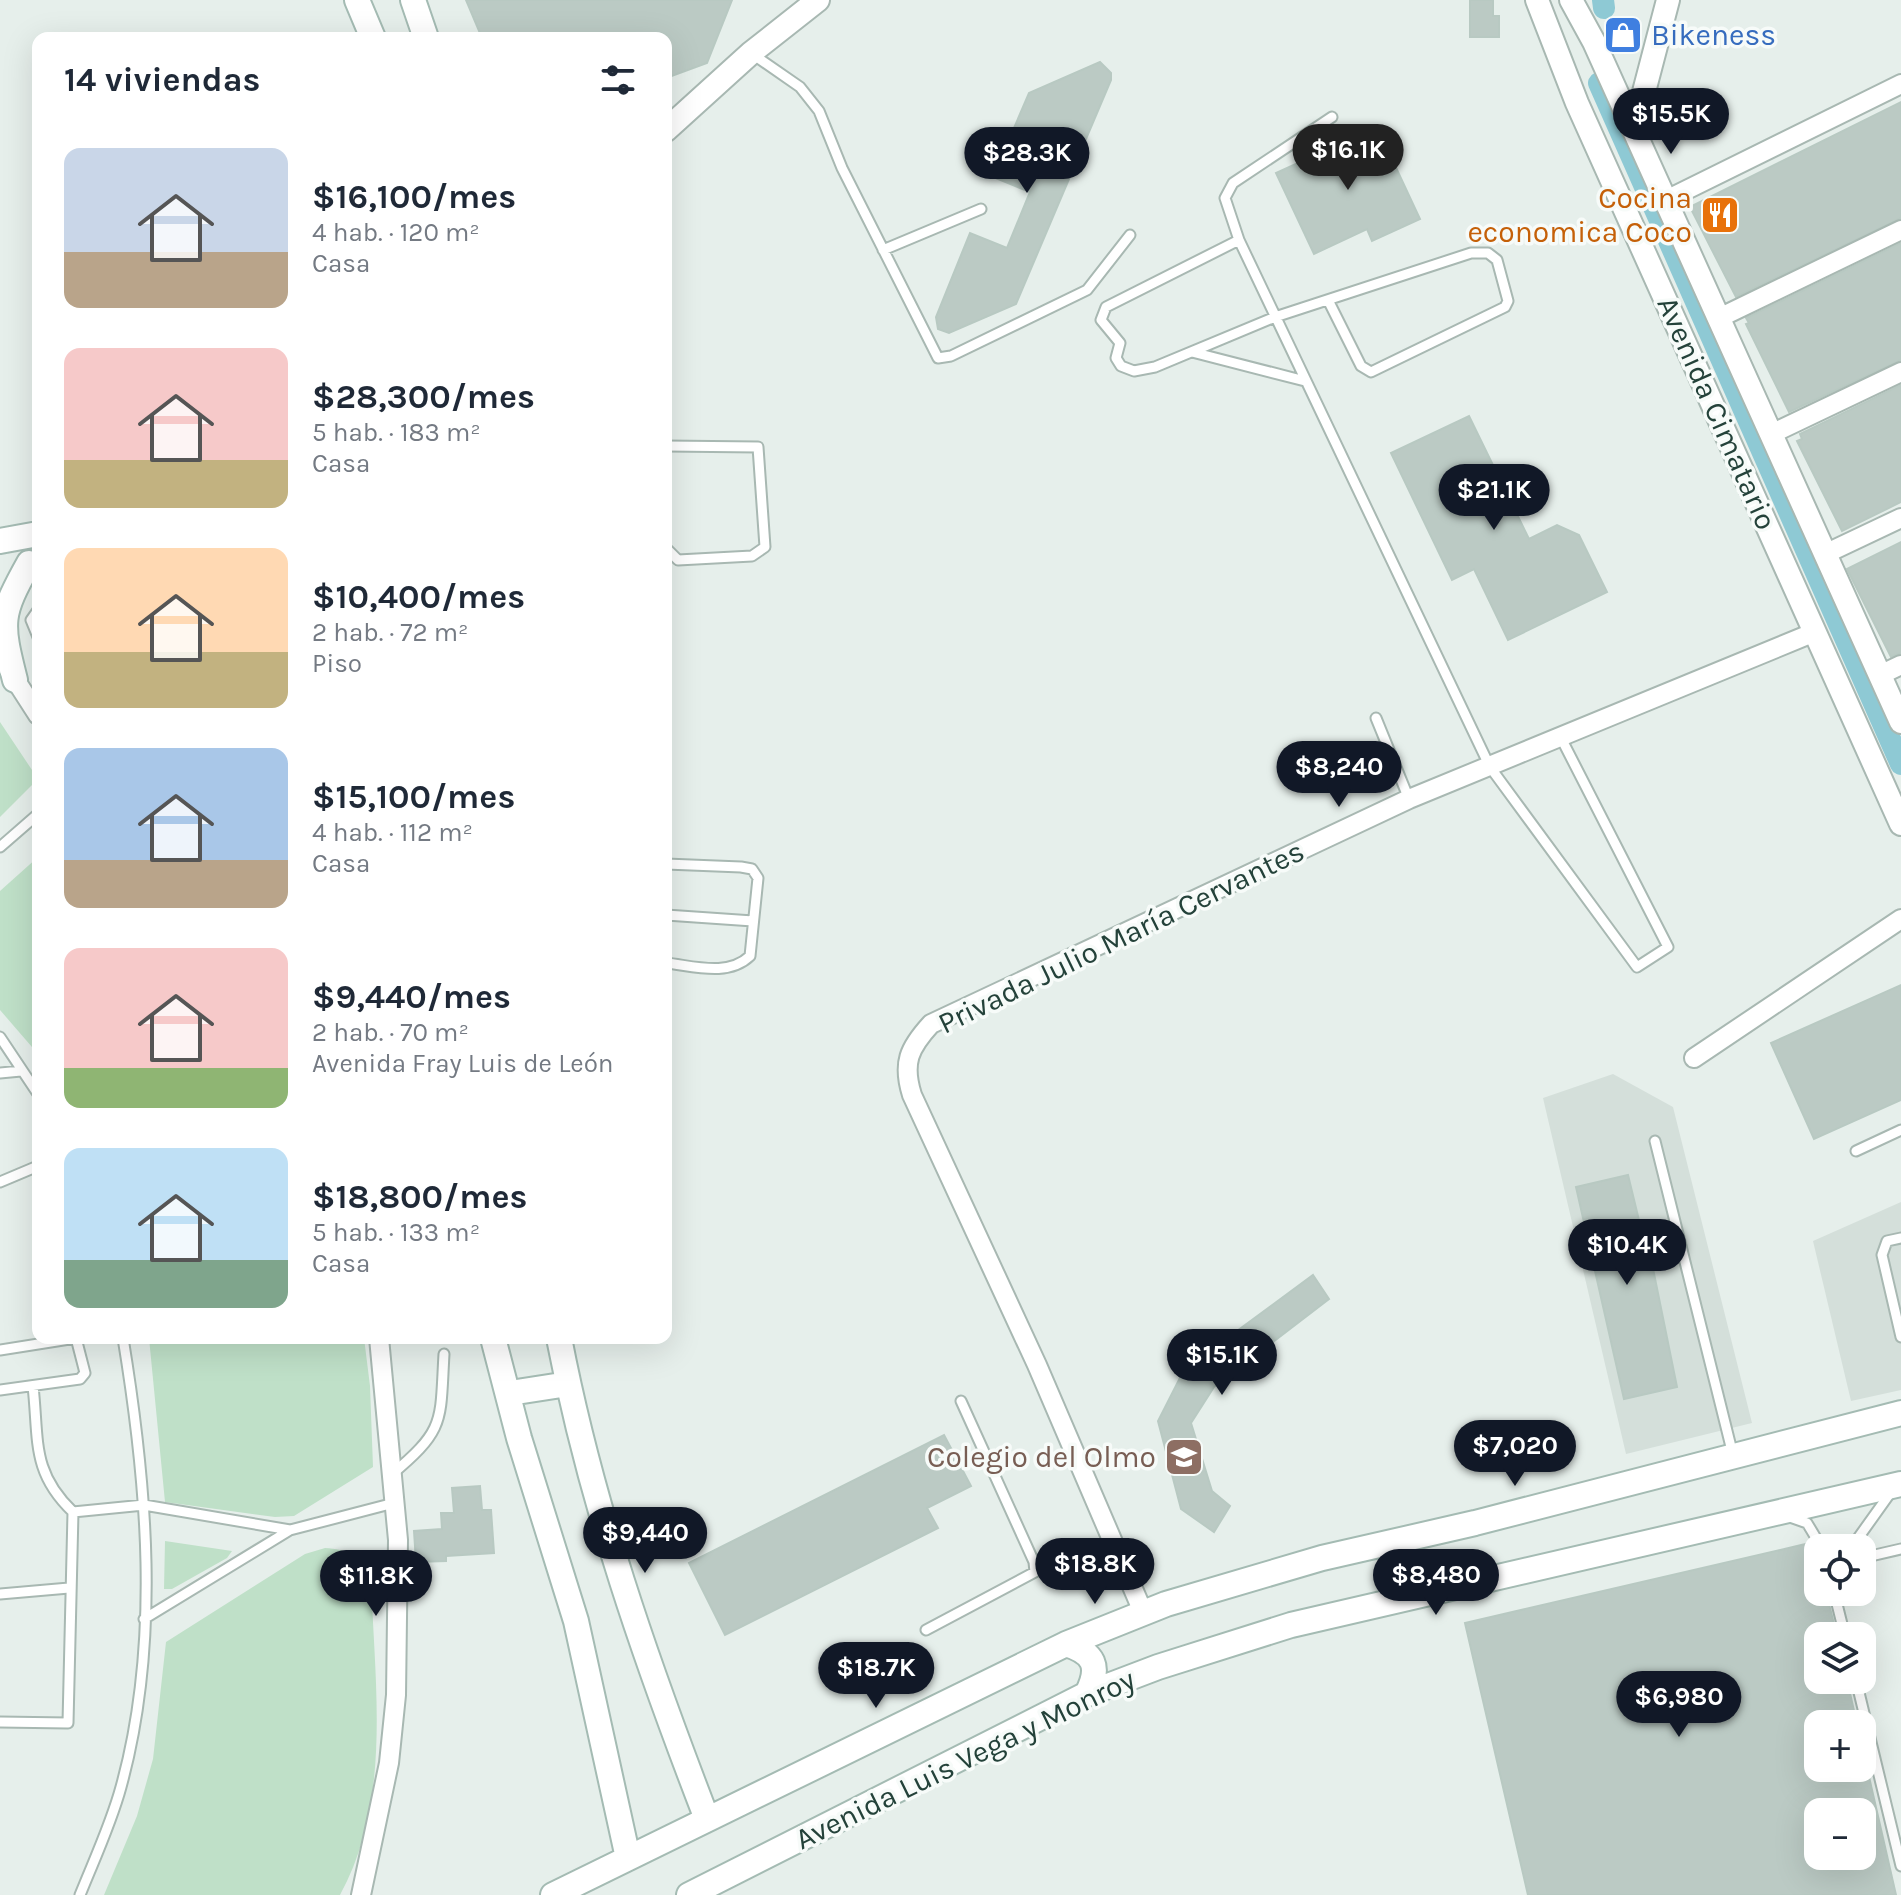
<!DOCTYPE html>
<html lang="es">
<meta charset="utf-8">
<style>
:root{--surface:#fff;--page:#f2f2f3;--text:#1f2937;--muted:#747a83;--accent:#111827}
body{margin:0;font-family:Karla,sans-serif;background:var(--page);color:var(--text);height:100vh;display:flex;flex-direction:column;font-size:30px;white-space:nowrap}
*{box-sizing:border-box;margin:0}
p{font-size:26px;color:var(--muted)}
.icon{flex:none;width:44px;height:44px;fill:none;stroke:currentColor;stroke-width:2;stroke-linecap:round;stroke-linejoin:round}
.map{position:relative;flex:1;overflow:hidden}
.sheet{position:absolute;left:32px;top:32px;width:640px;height:1312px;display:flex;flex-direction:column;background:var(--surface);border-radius:16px;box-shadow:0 8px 32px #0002}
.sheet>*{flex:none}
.tools{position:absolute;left:1804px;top:1534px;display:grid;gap:16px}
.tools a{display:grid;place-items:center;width:72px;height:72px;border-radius:16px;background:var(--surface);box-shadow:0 8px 32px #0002;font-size:40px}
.price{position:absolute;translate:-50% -68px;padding:0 18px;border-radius:28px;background:var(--accent);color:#fff;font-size:26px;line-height:52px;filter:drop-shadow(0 2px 4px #0008)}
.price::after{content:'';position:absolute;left:50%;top:48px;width:24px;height:18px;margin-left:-12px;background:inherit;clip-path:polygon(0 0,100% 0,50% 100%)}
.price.on{background:#222;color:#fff}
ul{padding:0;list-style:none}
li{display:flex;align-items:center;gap:24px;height:200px;padding:0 32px}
li span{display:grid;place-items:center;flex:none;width:224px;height:160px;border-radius:16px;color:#555}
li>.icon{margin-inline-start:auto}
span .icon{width:96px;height:96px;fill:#fffc;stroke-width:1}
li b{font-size:34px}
h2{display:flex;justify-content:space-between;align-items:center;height:96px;padding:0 32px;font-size:34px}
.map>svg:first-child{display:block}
.built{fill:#d4dfda}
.green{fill:#bfe0c8}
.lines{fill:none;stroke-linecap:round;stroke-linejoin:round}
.canal{stroke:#8ec9d4;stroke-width:22}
.building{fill:#bbcac4;stroke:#b8c9c2;stroke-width:2;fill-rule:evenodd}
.service-casing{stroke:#a8b8b2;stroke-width:13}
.minor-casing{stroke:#a8b8b2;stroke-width:22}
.tertiary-casing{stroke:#a8b8b2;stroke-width:26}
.secondary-casing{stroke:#a4bbb3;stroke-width:28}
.service{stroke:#fff;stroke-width:9}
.minor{stroke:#fff;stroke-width:18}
.tertiary{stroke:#fff;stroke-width:22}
.secondary{stroke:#fff;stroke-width:24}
.labels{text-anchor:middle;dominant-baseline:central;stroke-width:7;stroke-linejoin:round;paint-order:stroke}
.shop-label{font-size:30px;fill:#366cbe;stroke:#f7fbf9;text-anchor:start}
.food-label{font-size:30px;fill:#c56008;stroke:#f7fbf9;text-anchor:end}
.street-label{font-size:30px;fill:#24423a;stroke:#f7fbf9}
.education-label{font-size:30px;fill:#785e54;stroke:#f7fbf9;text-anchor:end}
</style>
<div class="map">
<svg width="1901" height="1895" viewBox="0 0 1901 1895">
<rect width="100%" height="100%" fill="#e6efeb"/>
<!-- built -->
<path class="built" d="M1613,1074L1673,1107L1752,1423L1626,1454L1543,1098Z
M1901,1202V1390L1851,1401L1813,1241Z"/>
<!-- green -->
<path class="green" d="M0,722L38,779L0,817Z
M38,857V1054L0,1010V891Z
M149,1338H364L370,1386L373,1467L294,1516L275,1517L165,1502Z
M165,1541L232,1551L227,1558L172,1589H164Z
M325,1548C347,1549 361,1556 371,1576C374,1683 393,1798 340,1895H104L137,1816L153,1759L166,1642L305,1554Z"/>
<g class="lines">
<!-- canal -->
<path class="canal" d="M1603,0L1604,8
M1599,83L1901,764"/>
</g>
<!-- building -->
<path class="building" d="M466,0H732L707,63L666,78V38H482Z
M1470,0H1493V16H1499V37H1470Z
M1100,62L1111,73V80L1016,304L949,333L938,329L936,317L970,233L1007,248L1030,192L993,177L1029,93Z
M1901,102V218L1736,297L1690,207Z
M1377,127L1420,219L1372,241L1367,229L1314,254L1276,173Z
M1901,243V360L1789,412L1746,324L1749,323L1746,318Z
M1901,385V502L1842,531L1797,441L1802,439L1800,434Z
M1469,416L1529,539L1557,525L1579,535L1607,592L1508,640L1474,569L1452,580L1391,453Z
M1901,542V653L1891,657L1847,569Z
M1901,985V1100L1814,1139L1771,1043Z
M1628,1175L1645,1245L1648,1244L1677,1387L1624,1399L1576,1187Z
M1313,1275L1329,1299L1214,1387L1191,1423L1212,1491L1230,1506L1214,1532L1181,1509L1158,1421L1184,1370Z
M944,1435L971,1486L927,1508L938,1528L725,1635L689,1563Z
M480,1486L482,1510H491L494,1553L446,1556V1561L416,1562L414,1531L442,1529L441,1513H454L452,1488Z
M1810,1543L1818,1556V1592H1826L1837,1636H1818V1680H1847L1857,1724H1818V1768H1867L1896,1895H1528L1465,1623ZM1818,1812H1862V1856H1818Z"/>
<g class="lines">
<defs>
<path id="service" d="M751,53L800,87L819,111L842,168L938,358L951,356L1087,290L1130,235
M1332,117L1233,183L1225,198L1239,240L1490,767L1637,967L1668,947L1561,738
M1239,240L1106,307L1101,320L1120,343L1116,358L1121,366L1134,371L1155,367L1275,317L1471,253H1488L1497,260L1508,301L1505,307L1371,372L1361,366L1329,302
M883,250L981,209
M1192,352L1305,381
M666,446L758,447L765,547L752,556L678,560L666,548
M38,610L31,620L38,637
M1376,718L1409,799
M0,847L38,814
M666,864L741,867L752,869L758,878L750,956C728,977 694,966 666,963
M666,915L753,921
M0,1037L38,1094
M0,1073L21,1071
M1655,1141L1733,1455
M1856,1151L1901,1130
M0,1182L38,1166
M1901,1238L1887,1241L1882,1255L1901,1337
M0,1350L76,1338L85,1373L80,1379L0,1390
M33,1386C39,1440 31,1472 73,1512L144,1505L290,1530
M391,1475C446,1429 440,1422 444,1354
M1787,1516L1807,1523L1822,1548
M1851,1548L1891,1492
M1862,1558L1901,1549
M1834,1592L1845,1636
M0,1594L69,1588
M144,1619L290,1530L394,1503
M926,1630L1035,1572L1034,1562L961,1401
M1856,1680L1901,1866
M0,1722L68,1723L73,1512
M80,1895C94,1860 111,1824 121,1787C161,1642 147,1484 123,1338"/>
<path id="minor" d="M1666,200L1901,84
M1719,318L1901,230
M1771,434L1901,372
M1825,554L1901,518
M9,670L38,715
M1880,675L1901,665
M1694,1058L1901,919
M1143,1612L1037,1365L912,1095C902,1063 909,1048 931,1024L1409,799L1815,632
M361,1895L389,1763L396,1695L398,1540L379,1338"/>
<path id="tertiary" d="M1537,0L1577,103L1901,824
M1571,0L1594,42L1901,722
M666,130L751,53L818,0
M1634,130L1668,0"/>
<path id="secondary" d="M357,0L373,38
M413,0L426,38
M0,541L38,534
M15,680C0,621 0,615 29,563
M493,1338L519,1438L576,1621L628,1858
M559,1338C591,1504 646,1661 707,1819
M510,1393L568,1384
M1066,1644C1094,1653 1101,1666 1087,1694
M553,1895L1066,1644L1166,1604L1322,1558L1475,1523L1901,1413
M689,1895L1087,1694L1158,1667L1291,1625L1901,1484"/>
</defs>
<!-- service casing -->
<use href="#service" class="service-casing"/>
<!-- minor casing -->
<use href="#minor" class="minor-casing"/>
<!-- tertiary casing -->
<use href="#tertiary" class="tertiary-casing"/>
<!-- secondary casing -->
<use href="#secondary" class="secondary-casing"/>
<!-- service -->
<use href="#service" class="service"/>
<!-- minor -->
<use href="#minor" class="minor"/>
<!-- tertiary -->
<use href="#tertiary" class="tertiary"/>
<!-- secondary -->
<use href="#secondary" class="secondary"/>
</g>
<!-- icons -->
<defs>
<symbol id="shop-square" viewBox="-11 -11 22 22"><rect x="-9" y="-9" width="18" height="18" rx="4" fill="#3f7fe0" stroke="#f7fbf9"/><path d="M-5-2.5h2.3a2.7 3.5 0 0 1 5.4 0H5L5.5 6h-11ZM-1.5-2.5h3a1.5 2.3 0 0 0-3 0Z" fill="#fff"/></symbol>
<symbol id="restaurant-square" viewBox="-11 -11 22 22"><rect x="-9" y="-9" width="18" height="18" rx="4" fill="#e8710a" stroke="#f7fbf9"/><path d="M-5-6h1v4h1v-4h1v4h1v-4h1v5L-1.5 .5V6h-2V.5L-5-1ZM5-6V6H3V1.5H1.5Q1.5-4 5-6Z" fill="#fff"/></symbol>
<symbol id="school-square" viewBox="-11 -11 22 22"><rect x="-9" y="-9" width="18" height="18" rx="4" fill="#8d6e63" stroke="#f7fbf9"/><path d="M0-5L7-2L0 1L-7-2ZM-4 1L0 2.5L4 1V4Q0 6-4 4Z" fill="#fff"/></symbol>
</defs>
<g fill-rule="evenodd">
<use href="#shop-square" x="1601" y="13" width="44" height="44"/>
<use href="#restaurant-square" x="1698" y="193" width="44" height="44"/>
<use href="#school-square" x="1162" y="1435" width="44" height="44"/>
</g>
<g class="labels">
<!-- shop labels -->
<g class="shop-label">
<text x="1651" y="35">Bikeness</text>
</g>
<!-- food labels -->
<g class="food-label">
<text x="1692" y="198">Cocina<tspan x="1692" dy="34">economica Coco</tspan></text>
</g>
<!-- street labels -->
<g class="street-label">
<text transform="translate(1717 413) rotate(66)">Avenida Cimatario</text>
<text transform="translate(1121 937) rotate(-26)">Privada Julio María Cervantes</text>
<text transform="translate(965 1759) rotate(-26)">Avenida Luis Vega y Monroy</text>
</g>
<!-- education labels -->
<g class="education-label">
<text x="1156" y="1457">Colegio del Olmo</text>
</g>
</g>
</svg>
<div class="tools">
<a><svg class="icon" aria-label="locate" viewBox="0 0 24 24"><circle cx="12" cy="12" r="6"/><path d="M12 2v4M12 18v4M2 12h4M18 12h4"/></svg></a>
<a><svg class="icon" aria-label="layers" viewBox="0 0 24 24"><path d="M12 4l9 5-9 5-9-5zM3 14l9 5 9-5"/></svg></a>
<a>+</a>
<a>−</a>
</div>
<b class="price" style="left:1671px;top:156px">$15.5K</b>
<b class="price on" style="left:1348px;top:192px">$16.1K</b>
<b class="price" style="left:1027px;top:195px">$28.3K</b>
<b class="price" style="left:1494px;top:532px">$21.1K</b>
<b class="price" style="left:1339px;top:809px">$8,240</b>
<b class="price" style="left:1627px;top:1287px">$10.4K</b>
<b class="price" style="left:1222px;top:1397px">$15.1K</b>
<b class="price" style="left:1515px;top:1488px">$7,020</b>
<b class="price" style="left:645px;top:1575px">$9,440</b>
<b class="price" style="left:1095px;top:1606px">$18.8K</b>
<b class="price" style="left:1436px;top:1617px">$8,480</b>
<b class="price" style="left:376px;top:1618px">$11.8K</b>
<b class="price" style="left:876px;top:1710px">$18.7K</b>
<b class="price" style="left:1679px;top:1739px">$6,980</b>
<section class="sheet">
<h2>14 viviendas<svg class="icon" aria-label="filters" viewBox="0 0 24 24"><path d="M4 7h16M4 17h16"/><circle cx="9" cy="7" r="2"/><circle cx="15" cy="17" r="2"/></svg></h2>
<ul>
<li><span style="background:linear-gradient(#c9d6e8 65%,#b9a48a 0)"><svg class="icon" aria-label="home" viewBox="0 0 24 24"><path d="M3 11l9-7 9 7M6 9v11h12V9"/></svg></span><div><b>$16,100/mes</b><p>4 hab. · 120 m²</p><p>Casa</p></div></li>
<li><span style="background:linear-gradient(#f6c9c9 70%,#c2b280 0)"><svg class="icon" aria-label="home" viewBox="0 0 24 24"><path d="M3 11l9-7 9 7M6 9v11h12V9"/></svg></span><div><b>$28,300/mes</b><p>5 hab. · 183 m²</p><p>Casa</p></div></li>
<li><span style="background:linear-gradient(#ffd9b3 65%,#c2b280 0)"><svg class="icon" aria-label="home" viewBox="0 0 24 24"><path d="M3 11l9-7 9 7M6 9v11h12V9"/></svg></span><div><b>$10,400/mes</b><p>2 hab. · 72 m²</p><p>Piso</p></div></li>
<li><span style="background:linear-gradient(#a9c7e8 70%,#b9a48a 0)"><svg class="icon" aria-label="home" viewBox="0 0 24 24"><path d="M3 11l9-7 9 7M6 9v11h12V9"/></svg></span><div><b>$15,100/mes</b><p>4 hab. · 112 m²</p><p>Casa</p></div></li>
<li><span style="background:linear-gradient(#f6c9c9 75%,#8fb573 0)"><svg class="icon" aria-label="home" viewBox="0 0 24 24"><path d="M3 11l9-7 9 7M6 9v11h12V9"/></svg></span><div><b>$9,440/mes</b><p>2 hab. · 70 m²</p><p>Avenida Fray Luis de León</p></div></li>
<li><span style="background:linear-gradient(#bfe0f5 70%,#7fa58c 0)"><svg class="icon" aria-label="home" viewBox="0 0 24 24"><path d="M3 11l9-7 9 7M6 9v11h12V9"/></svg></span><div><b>$18,800/mes</b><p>5 hab. · 133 m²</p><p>Casa</p></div></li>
</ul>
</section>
</div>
